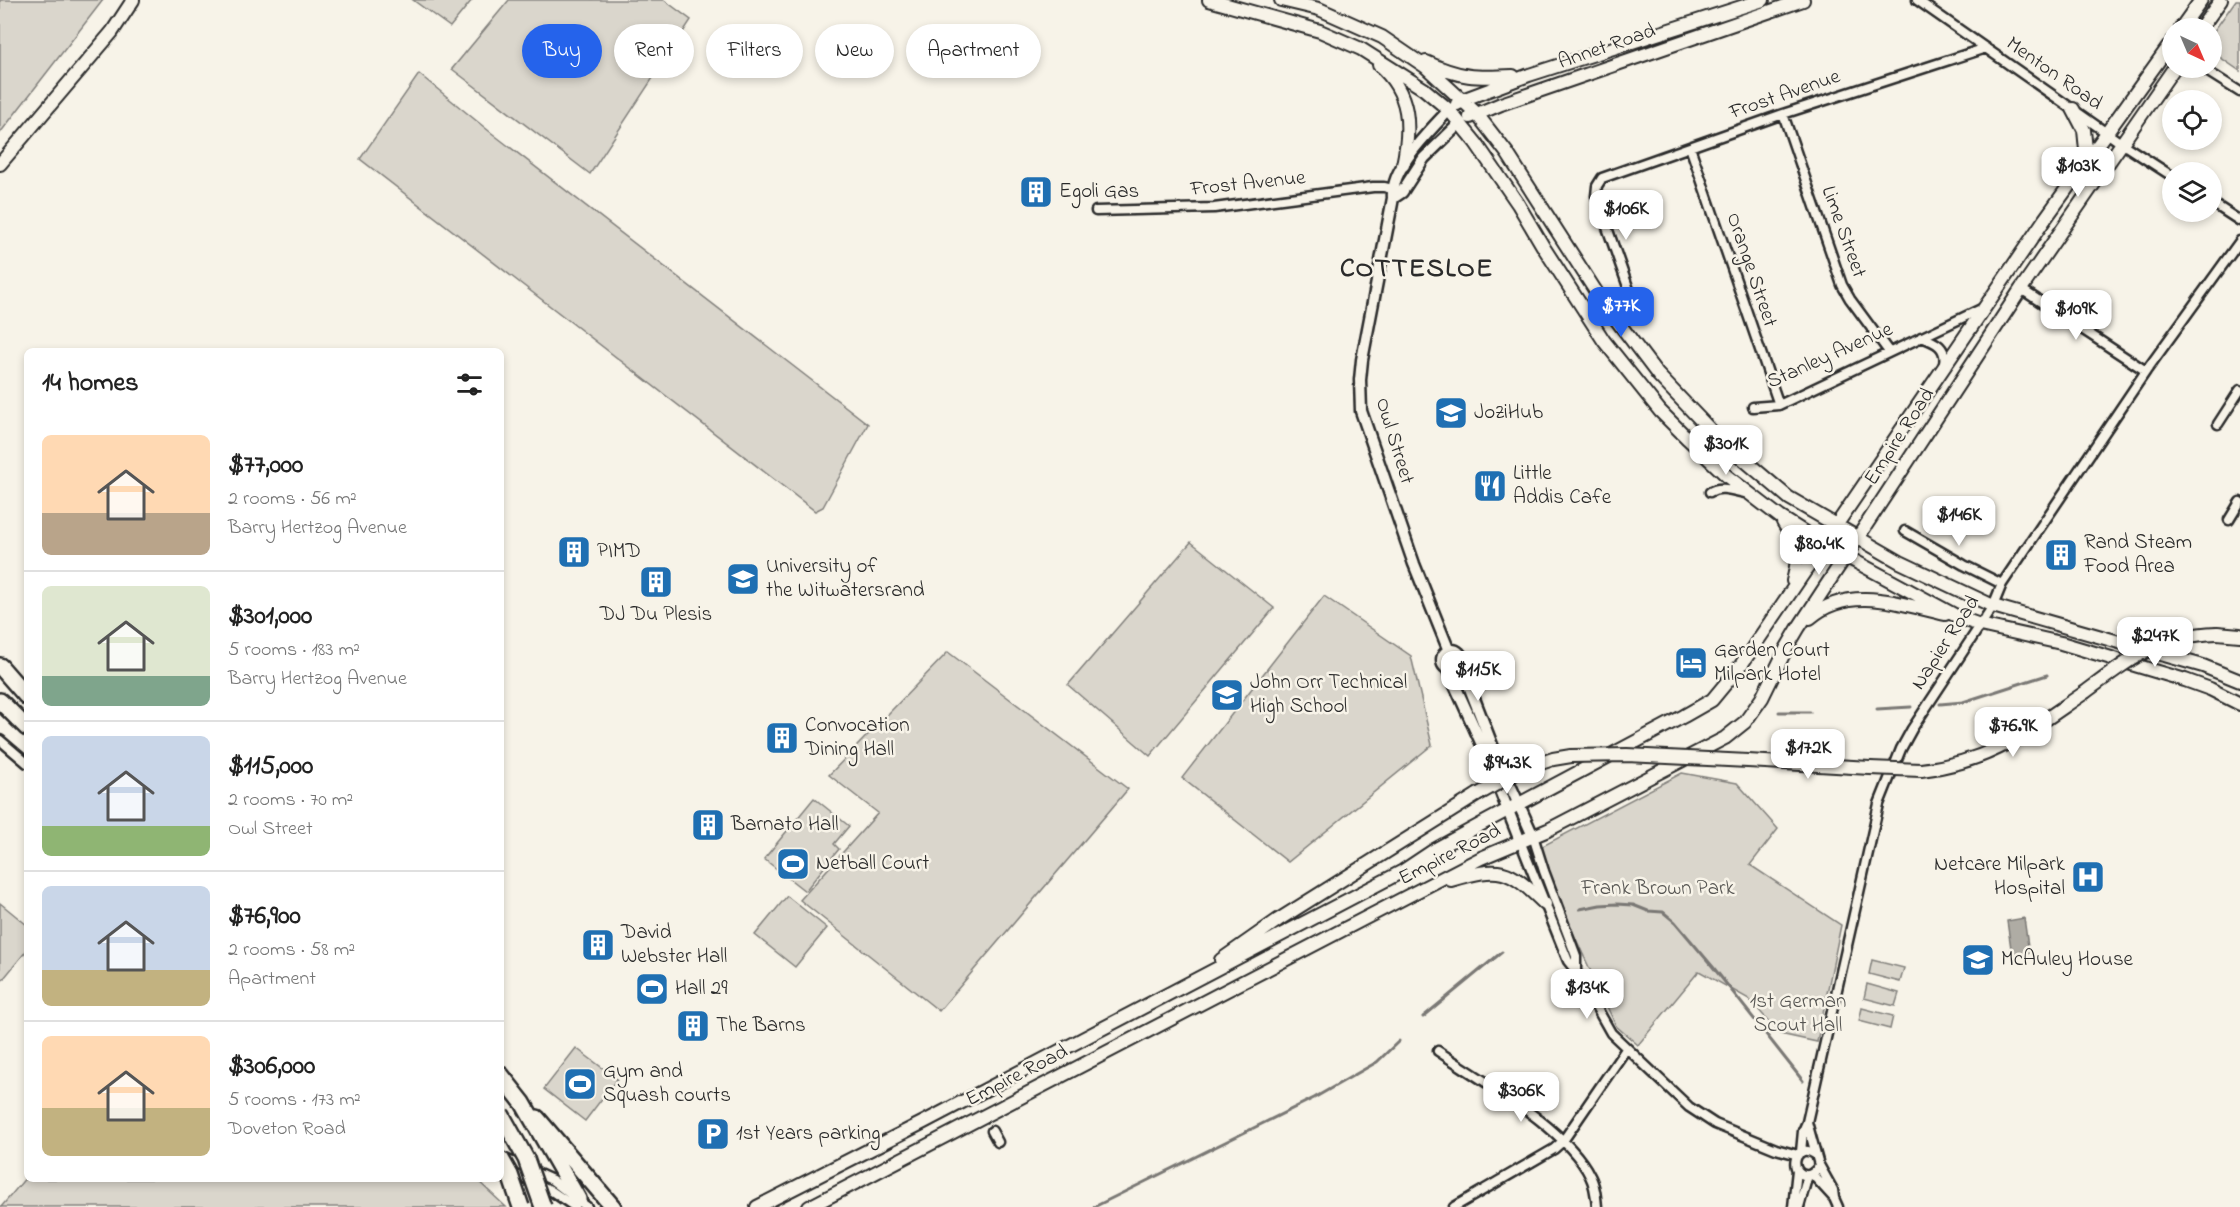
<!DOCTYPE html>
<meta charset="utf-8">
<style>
:root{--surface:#fff;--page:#f6f6f6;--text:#222;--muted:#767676;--line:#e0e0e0;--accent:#2563eb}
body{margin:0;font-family:"Indie Flower",sans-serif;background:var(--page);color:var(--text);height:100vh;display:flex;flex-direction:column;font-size:22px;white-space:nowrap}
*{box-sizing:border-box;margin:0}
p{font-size:20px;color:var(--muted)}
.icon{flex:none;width:33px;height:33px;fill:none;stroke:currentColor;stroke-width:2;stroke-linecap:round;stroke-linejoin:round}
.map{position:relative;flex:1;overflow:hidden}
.panel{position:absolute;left:24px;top:348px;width:480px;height:834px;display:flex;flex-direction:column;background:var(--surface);border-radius:9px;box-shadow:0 3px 9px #0003}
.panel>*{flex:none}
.hud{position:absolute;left:522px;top:24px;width:570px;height:54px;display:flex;gap:12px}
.needle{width:39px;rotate:136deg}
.buttons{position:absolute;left:2162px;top:18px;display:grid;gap:12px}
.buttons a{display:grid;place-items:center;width:60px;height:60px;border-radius:50%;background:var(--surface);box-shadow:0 3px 9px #0003;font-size:30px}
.price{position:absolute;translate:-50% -51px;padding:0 14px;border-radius:12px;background:#fff;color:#222;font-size:20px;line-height:39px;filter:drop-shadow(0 2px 3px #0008)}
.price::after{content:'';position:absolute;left:50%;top:36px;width:18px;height:14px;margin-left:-9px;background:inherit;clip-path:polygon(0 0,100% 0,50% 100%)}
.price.active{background:var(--accent);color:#fff}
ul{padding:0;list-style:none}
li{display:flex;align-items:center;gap:18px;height:150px;padding:0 18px}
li+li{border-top:2px solid var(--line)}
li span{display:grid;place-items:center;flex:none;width:168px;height:120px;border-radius:9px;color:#555}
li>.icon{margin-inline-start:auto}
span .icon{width:72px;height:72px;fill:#fffc;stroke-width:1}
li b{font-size:26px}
h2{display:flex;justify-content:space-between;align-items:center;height:72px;padding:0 18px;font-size:26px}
.pill{padding:0 21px;border-radius:27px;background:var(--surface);box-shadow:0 3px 9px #0003;font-size:21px;line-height:54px}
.pill.active{background:var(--accent);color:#fff}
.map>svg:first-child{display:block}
.green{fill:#dad6cc;stroke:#82807c;stroke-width:1.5}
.water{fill:#afaca4;stroke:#7a7874;stroke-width:1.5}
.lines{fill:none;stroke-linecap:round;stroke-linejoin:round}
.stream{stroke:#7a7874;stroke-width:3}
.minor-casing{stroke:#2b2b2b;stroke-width:13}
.tertiary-casing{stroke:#2b2b2b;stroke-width:15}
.secondary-casing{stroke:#2b2b2b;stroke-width:16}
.motorway-casing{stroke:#2b2b2b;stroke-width:20}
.minor{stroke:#f7f3e8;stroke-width:8}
.tertiary{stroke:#f7f3e8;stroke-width:10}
.secondary{stroke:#f7f3e8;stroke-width:12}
.motorway{stroke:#f7f3e8;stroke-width:15}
.secondary-bridge-casing{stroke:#2b2b2b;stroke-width:16;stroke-linecap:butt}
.motorway-bridge-casing{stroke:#2b2b2b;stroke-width:20;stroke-linecap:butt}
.secondary-bridge{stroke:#f7f3e8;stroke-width:12}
.motorway-bridge{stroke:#f7f3e8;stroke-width:15}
.labels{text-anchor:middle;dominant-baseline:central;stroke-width:5;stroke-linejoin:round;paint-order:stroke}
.street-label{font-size:21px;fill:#2b2b2b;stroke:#f7f3e8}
.poi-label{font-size:21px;fill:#2b2b2b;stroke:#f7f3e8;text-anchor:start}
.park-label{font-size:21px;fill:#575653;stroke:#f7f3e8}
.district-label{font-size:27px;font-weight:bold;letter-spacing:1.5px;fill:#2b2b2b;stroke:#f7f3e8}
</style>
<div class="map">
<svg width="2240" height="1207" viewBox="0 0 2240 1207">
<rect width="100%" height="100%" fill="#f7f3e8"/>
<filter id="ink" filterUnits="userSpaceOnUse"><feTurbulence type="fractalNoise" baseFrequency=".0167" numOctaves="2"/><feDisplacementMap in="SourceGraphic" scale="12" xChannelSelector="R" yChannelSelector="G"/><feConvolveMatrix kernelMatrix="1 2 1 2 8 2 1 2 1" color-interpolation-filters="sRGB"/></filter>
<g filter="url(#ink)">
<!-- green -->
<path class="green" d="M0,0H103L0,133Z
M413,0H472L450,27Z
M509,0H664L691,20L590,174L452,69Z
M2236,0H2240V71L2211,51V35Z
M419,74L489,131L868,424L823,507L815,511L360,159Z
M1191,542L1274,608L1150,756L1068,685Z
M1324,596L1411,656L1432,745L1288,862L1182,778Z
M948,652L1128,789L939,1011L800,900L878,813L829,775Z
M1682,773L1737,783L1778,829L1750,865L1841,925L1817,1042L1780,1034L1749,999L1699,971L1638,1045L1616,1026L1535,850Z
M814,798L849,826L834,844L839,849L805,891L764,859Z
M787,896L827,928L795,967L755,935Z
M0,903L27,925V950L0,983Z
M1872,960L1904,968L1900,982L1869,974Z
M1867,984L1899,993L1895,1006L1864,998Z
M1862,1008L1893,1016L1890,1029L1859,1021Z
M576,1048L617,1079L585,1121L544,1089Z
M27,1176V1179H476L506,1207H1Z"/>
<!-- water -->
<path class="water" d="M2024,918L2029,953L2012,955L2007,921Z"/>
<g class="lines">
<!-- stream -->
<path class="stream" d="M1940,704L1963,702L2047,675
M1877,709L1911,707
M1779,712H1810
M1580,909L1600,905L1617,904L1633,905L1648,911L1663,912L1675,922L1713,967L1803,1081
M1423,1017L1502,952
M1094,1207L1314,1098L1377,1062L1399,1041"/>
<defs>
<path id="minor" d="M1917,0L2121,143L2172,176
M2202,68L2240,92
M1783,114L1842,285L1850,299L1889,352
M1690,147L1779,405
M2211,202L2240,221
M1096,211L1214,208L1373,187H1384L1400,191
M2021,289L2146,371
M1633,301L1596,196L1597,186L1602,178L1783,114L1986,48
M1921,337C1936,342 1947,347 1944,364
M1753,407L1779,405L1983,308
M2218,424L2240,390
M1710,492C1720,485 1734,491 1745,493
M2229,520L2240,502
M1905,531L1964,565L2002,584
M0,740L27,763
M1533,836L1544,871L1576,956V971
M1520,841L1568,961L1576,971L1611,1033L1689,1107L1715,1124L1776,1149L1798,1155
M1438,1051C1482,1081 1567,1128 1590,1176C1595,1185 1596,1196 1597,1207
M1807,1122L1819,1165L1833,1190L1834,1198L1838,1207
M992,1131L998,1142
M1801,1152L1803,1131L1807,1122L1879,804L1901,749L1912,729L1993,606L2002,584L2146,371L2240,241
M1815,1154C1792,1140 1788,1178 1809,1175C1814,1173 1817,1170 1819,1165
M501,1157L552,1180L587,1207
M510,1172L550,1190L575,1207
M1812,1174L1834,1198
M1454,1207L1554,1149L1563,1141L1626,1049
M1793,1207L1797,1170
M1799,1207L1808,1175"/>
<path id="tertiary" d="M1449,110C1430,131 1390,168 1393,198L1362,360L1360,380L1361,411L1414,564L1449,651
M1393,198L1402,192L1424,158L1460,123
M1442 660a10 10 0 1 1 20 0a10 10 0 1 1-20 0Z
M1461,665L1492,745L1533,836
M1447,668L1483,747L1520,841"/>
<path id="secondary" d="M1209,0L1320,31L1361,49L1424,89L1449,110L1476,143L1518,204L1544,248L1604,341L1660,411L1688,439L1728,477L1780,517L1823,544L1960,618L1980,625L2061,643L2185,680L2210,689L2240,704
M1281,0L1319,9L1382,37L1426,67L1476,113L1507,153L1602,301L1658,375L1717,437L1789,498L1900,562L1993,606L2203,666L2240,681
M2181,28L2201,0
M2201,28L2221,0
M1426,62C1460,78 1476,78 1513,76
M1379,65C1411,93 1411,127 1403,165
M1457,104L1462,100L1529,75L1763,0
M2073,109L2084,130L2087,160
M1470,117L1501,104L1803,0
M0,164L112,32L133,0
M1783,522C1798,545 1800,554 1793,581
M1810,618C1849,584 1900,604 1945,614
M2217,633L2240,635
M1748,761L1870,768
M1523,769L1553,759L1571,756
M1921,770C1992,762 2028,731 2084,693
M1451,880C1501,866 1507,867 1545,904
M1221,960L1278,920L1477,795
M757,1207L924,1122L1403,871L1436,849L1489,820L1684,716L1712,700L1741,665L2045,219L2172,42
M809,1207L1481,858L1548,830L1725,738L1745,722L1762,698L1786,649L1799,627L2021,289L2174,68"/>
<path id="motorway" d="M0,666L27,697
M0,701L27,728
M501,1075L523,1103L578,1199
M537,1118L613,1207"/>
</defs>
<!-- minor casing -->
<use href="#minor" class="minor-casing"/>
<!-- tertiary casing -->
<use href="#tertiary" class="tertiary-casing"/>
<!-- secondary casing -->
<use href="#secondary" class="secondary-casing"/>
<!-- motorway casing -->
<use href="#motorway" class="motorway-casing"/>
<!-- minor -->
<use href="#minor" class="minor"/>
<!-- tertiary -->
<use href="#tertiary" class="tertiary"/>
<!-- secondary -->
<use href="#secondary" class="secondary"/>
<!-- motorway -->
<use href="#motorway" class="motorway"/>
<defs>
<path id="secondary-bridge" d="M2084,693C2129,660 2158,635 2217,633
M1571,756L1627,755L1748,761
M1870,768L1921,770
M1477,795L1523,769"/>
<path id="motorway-bridge" d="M501,1114L526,1159L543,1207
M501,1159L510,1175L521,1207"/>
</defs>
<!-- secondary-bridge casing -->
<use href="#secondary-bridge" class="secondary-bridge-casing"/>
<!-- motorway-bridge casing -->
<use href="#motorway-bridge" class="motorway-bridge-casing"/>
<!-- secondary-bridge -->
<use href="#secondary-bridge" class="secondary-bridge"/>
<!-- motorway-bridge -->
<use href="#motorway-bridge" class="motorway-bridge"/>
</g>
</g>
<!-- icons -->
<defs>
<symbol id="building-square" viewBox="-11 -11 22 22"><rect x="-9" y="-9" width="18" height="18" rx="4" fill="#1f6fb2" stroke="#f7f3e8"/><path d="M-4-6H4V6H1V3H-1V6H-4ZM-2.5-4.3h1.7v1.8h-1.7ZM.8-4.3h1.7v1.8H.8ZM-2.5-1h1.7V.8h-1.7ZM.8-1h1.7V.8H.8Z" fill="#fff"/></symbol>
<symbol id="school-square" viewBox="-11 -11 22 22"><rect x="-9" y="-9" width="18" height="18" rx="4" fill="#1f6fb2" stroke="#f7f3e8"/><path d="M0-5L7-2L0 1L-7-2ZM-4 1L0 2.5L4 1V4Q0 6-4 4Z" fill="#fff"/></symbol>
<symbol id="restaurant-square" viewBox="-11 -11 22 22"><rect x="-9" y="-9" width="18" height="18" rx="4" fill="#1f6fb2" stroke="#f7f3e8"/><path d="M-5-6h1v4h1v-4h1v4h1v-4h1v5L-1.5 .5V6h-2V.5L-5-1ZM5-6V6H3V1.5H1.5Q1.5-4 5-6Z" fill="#fff"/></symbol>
<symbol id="university-square" viewBox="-11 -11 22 22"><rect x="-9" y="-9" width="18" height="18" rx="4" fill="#1f6fb2" stroke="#f7f3e8"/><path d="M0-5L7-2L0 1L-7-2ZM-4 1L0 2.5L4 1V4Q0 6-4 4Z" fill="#fff"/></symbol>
<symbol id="hotel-square" viewBox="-11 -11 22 22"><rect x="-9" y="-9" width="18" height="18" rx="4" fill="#1f6fb2" stroke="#f7f3e8"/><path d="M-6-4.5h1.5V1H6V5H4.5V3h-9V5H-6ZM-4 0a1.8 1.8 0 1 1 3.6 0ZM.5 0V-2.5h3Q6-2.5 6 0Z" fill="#fff"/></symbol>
<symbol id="stadium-square" viewBox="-11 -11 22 22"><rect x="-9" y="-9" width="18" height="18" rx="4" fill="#1f6fb2" stroke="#f7f3e8"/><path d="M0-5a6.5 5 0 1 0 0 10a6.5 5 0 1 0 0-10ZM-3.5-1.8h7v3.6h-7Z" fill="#fff"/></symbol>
<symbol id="hospital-square" viewBox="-11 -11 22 22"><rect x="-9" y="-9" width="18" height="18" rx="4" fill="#1f6fb2" stroke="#f7f3e8"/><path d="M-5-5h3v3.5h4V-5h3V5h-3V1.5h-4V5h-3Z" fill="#fff"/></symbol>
<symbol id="parking-square" viewBox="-11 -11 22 22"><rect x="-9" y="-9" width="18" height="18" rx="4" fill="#1f6fb2" stroke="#f7f3e8"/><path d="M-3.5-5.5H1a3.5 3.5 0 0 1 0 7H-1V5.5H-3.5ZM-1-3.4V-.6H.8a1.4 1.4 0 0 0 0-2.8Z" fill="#fff"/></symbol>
</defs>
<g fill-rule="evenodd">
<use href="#building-square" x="1017" y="173" width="38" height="38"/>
<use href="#school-square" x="1432" y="394" width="38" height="38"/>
<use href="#restaurant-square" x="1471" y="467" width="38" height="38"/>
<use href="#building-square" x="555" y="533" width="38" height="38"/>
<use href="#building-square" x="2042" y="536" width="38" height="38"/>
<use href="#university-square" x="724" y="560" width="38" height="38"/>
<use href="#building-square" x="637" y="563" width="38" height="38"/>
<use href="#hotel-square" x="1672" y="644" width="38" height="38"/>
<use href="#school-square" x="1208" y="676" width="38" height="38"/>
<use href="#building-square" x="763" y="719" width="38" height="38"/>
<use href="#building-square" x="689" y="806" width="38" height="38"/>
<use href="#stadium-square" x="774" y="845" width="38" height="38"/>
<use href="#hospital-square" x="2069" y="858" width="38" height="38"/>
<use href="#building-square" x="579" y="926" width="38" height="38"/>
<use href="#school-square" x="1959" y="941" width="38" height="38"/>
<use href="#stadium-square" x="633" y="970" width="38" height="38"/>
<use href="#building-square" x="674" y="1007" width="38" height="38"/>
<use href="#stadium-square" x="561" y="1065" width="38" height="38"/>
<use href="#parking-square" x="694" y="1115" width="38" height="38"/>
</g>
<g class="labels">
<!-- street labels -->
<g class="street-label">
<text transform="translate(1607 47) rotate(-19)">Annet Road</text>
<text transform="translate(2054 74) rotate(35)">Menton Road</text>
<text transform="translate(1785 95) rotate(-19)">Frost Avenue</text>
<text transform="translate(1248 184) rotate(-6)">Frost Avenue</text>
<text transform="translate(1843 232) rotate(70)">Lime Street</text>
<text transform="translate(1751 270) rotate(71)">Orange Street</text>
<text transform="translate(1830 356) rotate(-24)">Stanley Avenue</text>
<text transform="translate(1900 437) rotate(-57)">Empire Road</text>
<text transform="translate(1394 441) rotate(73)">Owl Street</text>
<text transform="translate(1946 643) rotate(-57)">Napier Road</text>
<text transform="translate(1450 855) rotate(-27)">Empire Road</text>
<text transform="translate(1017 1076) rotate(-27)">Empire Road</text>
</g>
<!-- poi labels -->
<g class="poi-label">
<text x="1059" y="192">Egoli Gas</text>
<text x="1474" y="413">JoziHub</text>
<text x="1513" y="474">Little<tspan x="1513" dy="24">Addis Cafe</tspan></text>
<text x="2084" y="543">Rand Steam<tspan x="2084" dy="24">Food Area</tspan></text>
<text x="597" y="552">PIMD</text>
<text x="766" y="567">University of<tspan x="766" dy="24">the Witwatersrand</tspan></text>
<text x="656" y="615" text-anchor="middle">DJ Du Plesis</text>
<text x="1714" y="651">Garden Court<tspan x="1714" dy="24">Milpark Hotel</tspan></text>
<text x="1250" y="683">John Orr Technical<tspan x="1250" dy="24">High School</tspan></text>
<text x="805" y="726">Convocation<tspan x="805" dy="24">Dining Hall</tspan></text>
<text x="731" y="825">Barnato Hall</text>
<text x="816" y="864">Netball Court</text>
<text x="2065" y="865" text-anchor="end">Netcare Milpark<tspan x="2065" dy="24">Hospital</tspan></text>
<text x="621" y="933">David<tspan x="621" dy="24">Webster Hall</tspan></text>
<text x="2001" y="960">McAuley House</text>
<text x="675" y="989">Hall 29</text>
<text x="716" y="1026">The Barns</text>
<text x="603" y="1072">Gym and<tspan x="603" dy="24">Squash courts</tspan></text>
<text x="736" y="1134">1st Years parking</text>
</g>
<!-- park labels -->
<g class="park-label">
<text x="1658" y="889">Frank Brown Park</text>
<text x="1798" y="1002">1st German<tspan x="1798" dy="24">Scout Hall</tspan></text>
</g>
<!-- district labels -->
<g class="district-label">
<text x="1417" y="269">COTTESLOE</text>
</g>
</g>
</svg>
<div class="buttons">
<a><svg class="needle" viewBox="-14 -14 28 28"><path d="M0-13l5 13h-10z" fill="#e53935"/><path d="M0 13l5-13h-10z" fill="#767676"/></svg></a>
<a><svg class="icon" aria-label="locate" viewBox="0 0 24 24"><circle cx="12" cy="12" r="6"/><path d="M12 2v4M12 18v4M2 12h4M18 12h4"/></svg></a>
<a><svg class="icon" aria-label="layers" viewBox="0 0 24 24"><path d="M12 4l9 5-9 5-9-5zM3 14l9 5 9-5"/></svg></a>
</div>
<b class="price" style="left:2078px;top:198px">$103K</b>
<b class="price" style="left:1626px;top:241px">$106K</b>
<b class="price active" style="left:1621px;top:338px">$77K</b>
<b class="price" style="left:2076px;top:341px">$109K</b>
<b class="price" style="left:1726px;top:476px">$301K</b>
<b class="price" style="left:1959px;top:547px">$146K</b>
<b class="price" style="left:1819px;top:576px">$80.4K</b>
<b class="price" style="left:2155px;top:668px">$247K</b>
<b class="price" style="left:1478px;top:702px">$115K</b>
<b class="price" style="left:2013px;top:758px">$76.9K</b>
<b class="price" style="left:1808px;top:780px">$172K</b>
<b class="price" style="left:1507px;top:795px">$94.3K</b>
<b class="price" style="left:1587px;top:1020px">$134K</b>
<b class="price" style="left:1521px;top:1123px">$306K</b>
<div class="hud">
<a class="pill active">Buy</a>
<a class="pill">Rent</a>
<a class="pill">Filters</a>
<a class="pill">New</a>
<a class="pill">Apartment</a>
</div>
<section class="panel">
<h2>14 homes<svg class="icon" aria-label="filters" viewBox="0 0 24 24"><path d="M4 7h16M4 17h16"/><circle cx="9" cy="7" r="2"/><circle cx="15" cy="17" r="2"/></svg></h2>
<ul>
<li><span style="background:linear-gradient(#ffd9b3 65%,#b9a48a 0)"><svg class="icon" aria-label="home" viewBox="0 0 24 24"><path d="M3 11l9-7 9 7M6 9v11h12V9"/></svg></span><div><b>$77,000</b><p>2 rooms · 56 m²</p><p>Barry Hertzog Avenue</p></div></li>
<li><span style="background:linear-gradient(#dfe7d0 75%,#7fa58c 0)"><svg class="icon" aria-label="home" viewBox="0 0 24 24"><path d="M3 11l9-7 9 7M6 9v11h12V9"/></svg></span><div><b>$301,000</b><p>5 rooms · 183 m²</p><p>Barry Hertzog Avenue</p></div></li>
<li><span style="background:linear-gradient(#c9d6e8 75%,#8fb573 0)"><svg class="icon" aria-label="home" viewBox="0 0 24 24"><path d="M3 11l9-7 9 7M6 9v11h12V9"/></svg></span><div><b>$115,000</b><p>2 rooms · 70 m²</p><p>Owl Street</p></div></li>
<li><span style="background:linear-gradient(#c9d6e8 70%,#c2b280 0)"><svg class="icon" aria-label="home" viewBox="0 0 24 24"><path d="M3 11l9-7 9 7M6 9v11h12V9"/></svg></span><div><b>$76,900</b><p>2 rooms · 58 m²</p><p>Apartment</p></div></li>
<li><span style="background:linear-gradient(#ffd9b3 60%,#c2b280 0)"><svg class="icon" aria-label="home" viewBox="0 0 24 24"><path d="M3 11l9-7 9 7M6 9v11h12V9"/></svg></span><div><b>$306,000</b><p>5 rooms · 173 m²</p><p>Doveton Road</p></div></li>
</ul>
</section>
</div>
